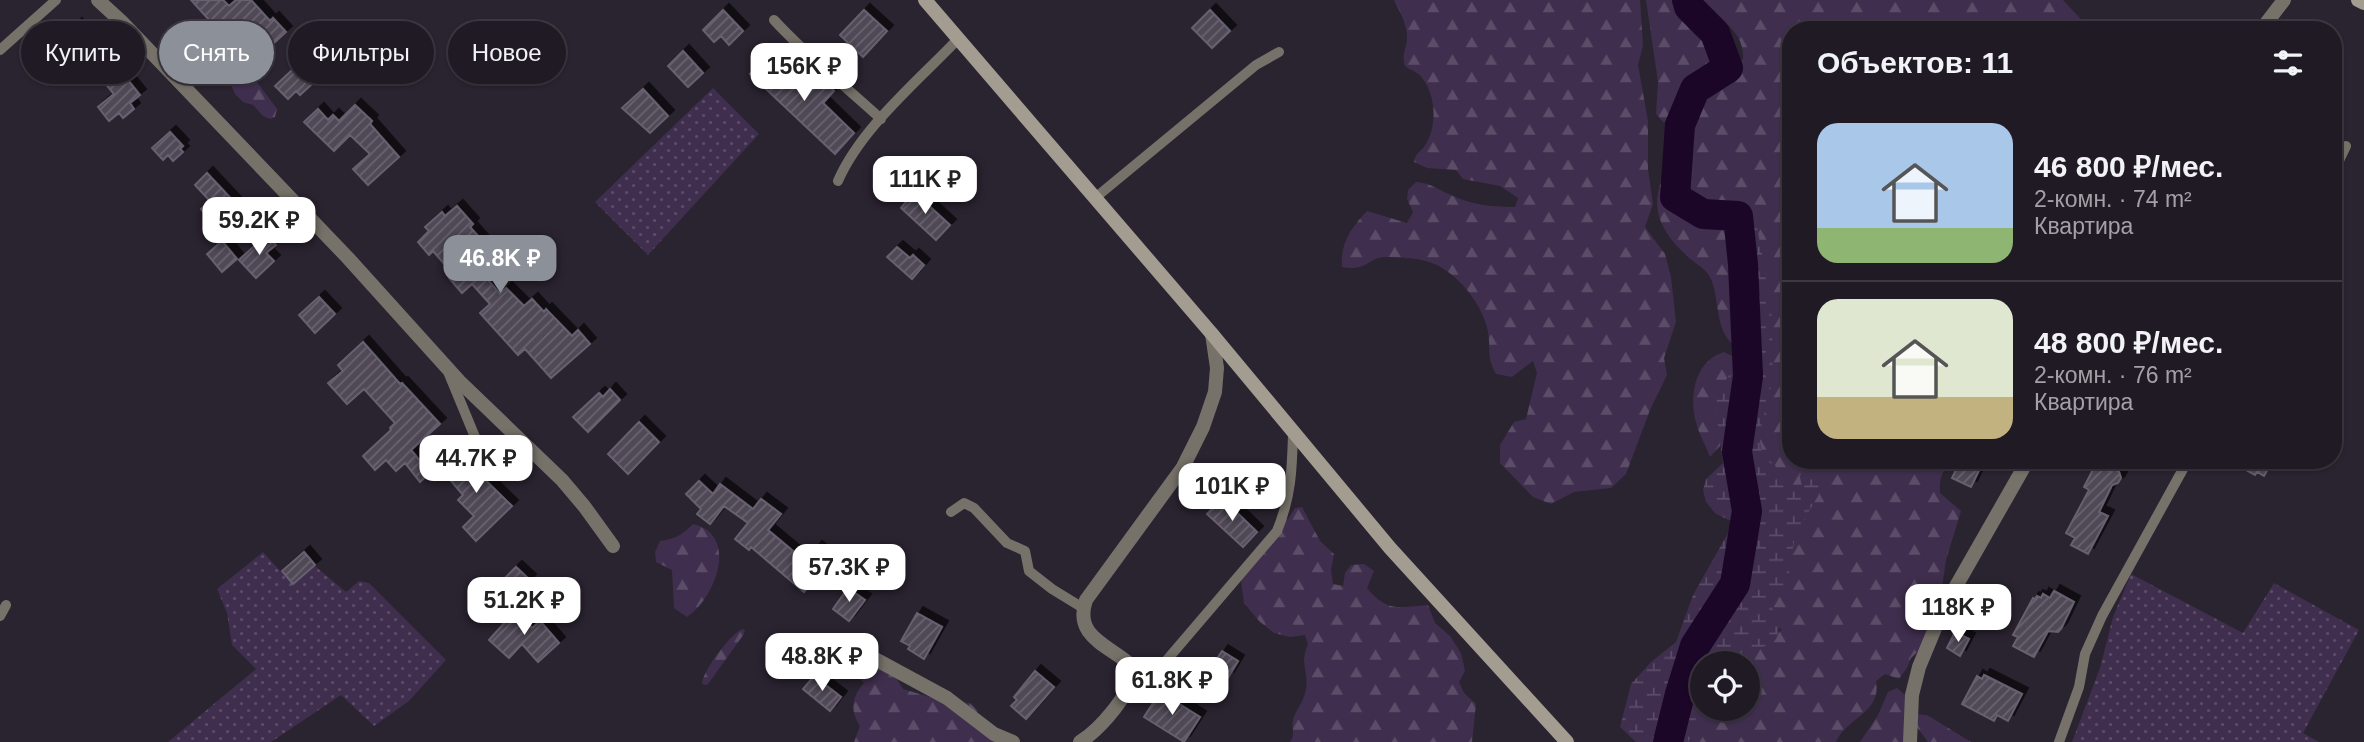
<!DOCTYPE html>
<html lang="ru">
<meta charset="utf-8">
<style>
:root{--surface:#201a24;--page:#28232c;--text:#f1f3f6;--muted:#a2a1a6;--line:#3d3841;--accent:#8c9099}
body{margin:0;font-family:Arial,sans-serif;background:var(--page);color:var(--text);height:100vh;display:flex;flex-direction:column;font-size:26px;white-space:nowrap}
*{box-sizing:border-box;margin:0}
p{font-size:23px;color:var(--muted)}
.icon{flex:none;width:38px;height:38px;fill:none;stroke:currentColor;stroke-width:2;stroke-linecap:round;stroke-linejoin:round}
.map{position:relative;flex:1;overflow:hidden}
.details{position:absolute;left:1782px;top:21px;width:560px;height:448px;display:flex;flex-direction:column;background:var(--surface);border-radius:28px;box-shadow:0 2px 5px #0004,0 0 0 2px var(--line)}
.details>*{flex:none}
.banner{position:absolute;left:21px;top:21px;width:665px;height:63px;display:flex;gap:14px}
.fabs{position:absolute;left:1690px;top:651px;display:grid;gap:14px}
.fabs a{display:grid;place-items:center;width:70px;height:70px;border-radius:50%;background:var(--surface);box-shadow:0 2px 5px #0004,0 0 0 2px var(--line);font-size:35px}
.price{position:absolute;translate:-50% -60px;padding:0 16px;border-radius:14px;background:#fff;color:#222;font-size:23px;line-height:46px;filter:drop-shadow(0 2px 4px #0008)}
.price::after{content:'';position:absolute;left:50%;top:42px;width:21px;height:16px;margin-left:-10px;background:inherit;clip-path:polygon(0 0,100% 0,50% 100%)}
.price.active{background:var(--accent);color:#fff}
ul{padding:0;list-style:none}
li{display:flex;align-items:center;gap:21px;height:175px;padding:0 35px}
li+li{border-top:2px solid var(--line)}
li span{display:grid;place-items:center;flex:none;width:196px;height:140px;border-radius:21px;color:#555}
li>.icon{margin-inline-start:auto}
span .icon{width:84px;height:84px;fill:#fffc;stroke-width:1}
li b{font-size:30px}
h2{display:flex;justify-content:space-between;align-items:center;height:84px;padding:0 35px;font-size:30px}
.tag{padding:0 24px;border-radius:32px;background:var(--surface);box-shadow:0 2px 5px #0004,0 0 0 2px var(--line);font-size:24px;line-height:63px}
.tag.active{background:var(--accent);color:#fff}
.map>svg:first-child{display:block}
.green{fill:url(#green-dots)}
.forest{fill:url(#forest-firs)}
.wetland{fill:url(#wetland-marsh)}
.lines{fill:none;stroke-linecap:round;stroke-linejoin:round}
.river{stroke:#1b0628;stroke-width:30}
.building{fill:url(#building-hatch);stroke:#675f6f;stroke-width:2;filter:url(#shadow)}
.lane{stroke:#76726a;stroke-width:10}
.street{stroke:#76726a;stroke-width:14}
.secondary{stroke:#a39d91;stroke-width:14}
</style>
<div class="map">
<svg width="2364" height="742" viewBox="0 0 2364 742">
<defs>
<pattern id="green-dots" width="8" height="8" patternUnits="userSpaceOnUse" patternTransform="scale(1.75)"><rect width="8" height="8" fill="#3f2e4d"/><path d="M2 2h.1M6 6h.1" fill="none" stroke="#5b4c67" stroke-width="1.8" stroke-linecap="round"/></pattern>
<pattern id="forest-firs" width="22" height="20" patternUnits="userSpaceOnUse" patternTransform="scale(1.75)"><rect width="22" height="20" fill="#3f2e4d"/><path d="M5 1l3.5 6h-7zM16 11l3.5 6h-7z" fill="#5b4c67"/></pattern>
<pattern id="wetland-marsh" width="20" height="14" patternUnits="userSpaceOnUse" patternTransform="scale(1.75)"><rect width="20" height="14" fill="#3f2e4d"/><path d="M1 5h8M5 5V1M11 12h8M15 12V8" fill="none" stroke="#5b4c67"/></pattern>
<pattern id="building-hatch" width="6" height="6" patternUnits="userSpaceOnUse" patternTransform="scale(1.75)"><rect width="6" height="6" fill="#504857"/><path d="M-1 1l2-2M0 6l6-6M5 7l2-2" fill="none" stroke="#6a6370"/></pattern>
<filter id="shadow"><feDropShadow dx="6" dy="-6" stdDeviation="0" flood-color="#0009"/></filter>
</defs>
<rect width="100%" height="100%" fill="#2a2330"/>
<!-- green -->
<path class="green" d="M713,88L759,134L648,255L595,202Z
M263,552L293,585L315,566L346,592L359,581L369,583L446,660L409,701L374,726L341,695L271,742H168L256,669L232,645L227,613L217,589Z
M2131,574L2243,633L2274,583L2359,630L2303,733L2319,742H2072L2100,668L2113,617Z"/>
<!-- forest -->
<path class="forest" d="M1394,0H1640L1643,45L1638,65L1648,121V169L1653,204L1645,227L1665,254L1671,277L1676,322L1664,358L1667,375L1650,410L1626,474L1611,488L1574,492L1551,504L1533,497L1500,463V445L1514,422L1526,419L1537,373L1533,361L1512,377L1496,374C1486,355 1491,350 1488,332C1483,303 1454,268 1426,261C1414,258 1400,257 1387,257C1369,256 1368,272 1342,267C1340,243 1351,228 1367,211L1407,223L1413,212L1407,199L1408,190L1416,182C1431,183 1439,190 1453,196C1472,205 1495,207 1515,207L1518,198L1500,186L1463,179L1456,170L1427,168L1414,162C1415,153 1421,152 1426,144C1437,125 1436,97 1423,79C1420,73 1410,70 1405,66C1401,51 1407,50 1407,38C1407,24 1400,12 1394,0Z
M1646,0H1677L1702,25L1720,57L1677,120L1663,122L1656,114L1658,82Z
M1691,0H2063L2091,30H1790V460H1952C1942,471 1939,478 1940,493L1961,511L1946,560L1941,594L1929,620L1923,647L1911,658L1907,668L1899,679L1885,674L1876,681C1882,713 1847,717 1836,742H1680L1703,709H1748V663H1721L1782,630L1761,614L1749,217C1734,214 1715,213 1701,207C1667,192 1695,109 1702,82L1743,59C1745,28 1714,15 1691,0Z
M210,42L222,46L248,70L277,109L275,117L270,119L263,116L253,105L243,102L235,94L228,77L213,68L203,56L205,47Z
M1665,174L1677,181L1685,213L1695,221L1708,217L1726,221L1753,314L1744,349C1711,342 1722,292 1708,274C1703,267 1693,262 1687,256C1662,233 1647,207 1665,174Z
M1724,352L1738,359L1740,371L1720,446L1710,457C1706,446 1700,436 1697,426C1688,398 1694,361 1724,352Z
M1302,507L1320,541L1334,554L1331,570L1333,584L1343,586L1345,573L1351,565L1364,564L1374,571L1367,588C1387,613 1400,607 1428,605L1435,623L1450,636L1461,653L1465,671L1459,682L1464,693L1476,704L1472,742H1290C1296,734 1291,729 1293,720C1295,711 1304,702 1306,689C1309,671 1299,664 1308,644L1305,635L1290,637L1274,633L1259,621L1244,603L1241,581L1277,523L1288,519L1295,508Z
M693,524C740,535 715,599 687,617L674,608L672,570L656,562L655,552L660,541C675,539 682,535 693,524Z
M742,629L745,630L744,634L708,684L704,685L702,683C704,669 730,635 742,629Z
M875,663L892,671L903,689L946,702L970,703L977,710L979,721L1003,742H854L860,726C850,710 851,698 864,683L860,679L862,670Z
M1897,688L1905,695V742H1860L1878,715L1888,692Z
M1916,714L1927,715L1971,742H1928L1916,726Z"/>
<!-- wetland -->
<path class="wetland" d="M1675,0H1695C1711,15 1734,31 1737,54L1713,82L1696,119L1686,171L1697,200L1730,201L1744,206L1755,217L1771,300L1773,357L1770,392L1759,435L1762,456L1773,463L1796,493L1802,486L1798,469L1807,465L1819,475L1821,487L1818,496L1795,535L1788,579L1772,608L1781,622L1776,639L1738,663H1703V709H1707L1688,742H1636L1620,727L1631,684L1651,662L1676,642L1693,595L1728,533L1731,521L1716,514L1706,502L1703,490L1706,479L1723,463L1715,405L1720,389L1739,360L1747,331L1730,235L1722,224L1699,222L1683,215L1667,166L1668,143L1677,111L1695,65L1712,55L1714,46C1703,28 1686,18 1675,0Z"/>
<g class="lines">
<!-- river -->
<path class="river" d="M1668,742L1680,694L1695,646L1735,584L1747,511L1737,452L1748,376L1743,264L1738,216L1703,214L1675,197L1680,125L1695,89L1728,68L1715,33L1689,7L1687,0"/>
</g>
<!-- building -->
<path class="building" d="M191,0H223L229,6L236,0H251L270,21L273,18L286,32L251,64L222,32L216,38L206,26L211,22Z
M723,10L743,31L729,45L721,36L714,42L703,30Z
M864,10L887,31L863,57L840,35Z
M1210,10L1230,31L1212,48L1192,28Z
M76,24L89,39L52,71L39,56L54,43L52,40L63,31L65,34Z
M123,51L134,64L124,73L112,60Z
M683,51L703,73L688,87L668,66Z
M769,53L810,92L822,79L834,91L823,103L854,133L835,154L750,74Z
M307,56L319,69L308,80L312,84L300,95L296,91L288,99L275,86Z
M115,64L140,95L130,103L134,109L123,118L119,113L109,121L98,107L114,94L100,77Z
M643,89L668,116L650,133L622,108Z
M355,105L372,121L370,124L399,157L368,185L353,169L370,154L350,135L334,151L304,122L318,109L328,120L333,115L339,121Z
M170,132L183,146L180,149L183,152L173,161L168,155L163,160L152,148Z
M207,173L236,204L214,224L201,209L210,201L195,185Z
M914,192L950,225L936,240L901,208Z
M457,206L473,224L470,227L499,260L483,274L500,294L506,288L524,306L532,299L544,312L546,309L572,336L578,330L590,344L551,378L525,349L518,355L480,313L490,304L472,284L462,293L449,278L453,274L433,251L429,255L418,242L429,231L425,227L442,212L445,216Z
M266,235L276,245L266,253L274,261L256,278L239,260Z
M222,241L237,259L222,272L207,254Z
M897,247L910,258L913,255L924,265L912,279L887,257Z
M319,297L335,314L315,333L299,315Z
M363,342L400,384L402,383L440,424L411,450L430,473L420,482L405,463L396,471L386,460L375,470L363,456L391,430L390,428L395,423L364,389L347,404L328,383L343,371L338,365Z
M610,389L620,400L588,432L573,417L599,393L603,397Z
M639,422L659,442L628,474L608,454Z
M463,450L478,467L475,470L512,506L476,541L463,527L474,516L458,500L463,495L441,469Z
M1961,460H1984L1971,487L1952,478Z
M2228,460H2273L2264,476L2257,472L2255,475Z
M2096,464L2108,471L2114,469L2119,472L2121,478L2118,483L2112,485L2099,512L2108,516L2088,554L2071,545L2075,538L2066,533L2089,490L2084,487Z
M699,481L713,494L720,484L753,509L761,499L781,514L768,530L805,561L816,547L830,558L804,592L751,547L749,550L735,539L748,523L724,506L710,524L697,514L701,509L686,494Z
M1222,498L1257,532L1243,547L1207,514Z
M304,552L315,565L293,584L282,571Z
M516,567L530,580L516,595L502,581Z
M848,588L865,600L849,621L833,609Z
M2054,591L2074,602L2061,629L2058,632L2048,631L2034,657L2013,646L2018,637L2013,635L2033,598L2035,599L2037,596L2041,598L2043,594L2050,598Z
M516,609L532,628L540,621L559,643L538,662L522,644L509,658L489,640L506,621L504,619Z
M917,613L942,627L924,659L908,649L910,646L901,641Z
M1955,632L1969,639L1960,656L1947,648Z
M1222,651L1238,661L1228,678L1211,668Z
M1035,671L1054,687L1026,719L1011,706L1017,700L1014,697Z
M1984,675L2022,694L2008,721L1997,715L1994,721L1962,704L1977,676L1982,679Z
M814,676L841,697L830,711L803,689Z
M1160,692L1200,717L1184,742L1144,717Z"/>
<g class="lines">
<!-- lane -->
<path class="lane" d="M774,20C807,56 845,86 881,119
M0,50L56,0
M2333,173L2346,146
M838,181C861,128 918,81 958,39
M1095,198L1256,65L1279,52
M449,374L482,454
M951,512L964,503L974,508L1007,543L1025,551L1029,571L1052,589L1083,608
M0,616L6,605
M1160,668L1277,531C1291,497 1292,470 1293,434
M2059,742L2079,687L2085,654L2102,616L2188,460"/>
<!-- street -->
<path class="street" d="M98,0L123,23L348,258L459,381L562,480L584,506L613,546
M2261,30L2284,0
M851,646L947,698L994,734L1013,742
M1080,742C1099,730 1135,691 1133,667C1110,645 1073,638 1086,600L1183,467L1203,427L1215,392L1217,368L1212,334
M1910,742L1912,695L1919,667L1943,609L2028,460"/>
<!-- secondary -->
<path class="secondary" d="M925,0L1212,334L1390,548L1567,742
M2358,0L2364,3"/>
</g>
</svg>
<div class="fabs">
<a><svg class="icon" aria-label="locate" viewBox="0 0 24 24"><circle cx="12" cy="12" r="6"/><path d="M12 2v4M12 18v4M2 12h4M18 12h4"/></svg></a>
</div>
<b class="price" style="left:804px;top:103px">156K ₽</b>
<b class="price" style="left:925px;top:216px">111K ₽</b>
<b class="price" style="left:259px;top:257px">59.2K ₽</b>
<b class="price active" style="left:500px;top:295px">46.8K ₽</b>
<b class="price" style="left:476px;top:495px">44.7K ₽</b>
<b class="price" style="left:1232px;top:523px">101K ₽</b>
<b class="price" style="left:849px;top:604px">57.3K ₽</b>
<b class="price" style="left:524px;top:637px">51.2K ₽</b>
<b class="price" style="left:1958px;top:644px">118K ₽</b>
<b class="price" style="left:822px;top:693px">48.8K ₽</b>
<b class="price" style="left:1172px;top:717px">61.8K ₽</b>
<div class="banner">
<a class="tag">Купить</a>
<a class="tag active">Снять</a>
<a class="tag">Фильтры</a>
<a class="tag">Новое</a>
</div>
<section class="details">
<h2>Объектов: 11<svg class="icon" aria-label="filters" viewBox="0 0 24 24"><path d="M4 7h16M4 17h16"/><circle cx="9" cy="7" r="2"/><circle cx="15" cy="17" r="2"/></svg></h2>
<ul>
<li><span style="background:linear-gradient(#a9c7e8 75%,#8fb573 0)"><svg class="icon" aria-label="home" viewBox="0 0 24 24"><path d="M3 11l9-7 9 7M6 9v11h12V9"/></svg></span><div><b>46 800 ₽/мес.</b><p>2-комн. · 74 m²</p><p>Квартира</p></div></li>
<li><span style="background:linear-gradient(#dfe7d0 70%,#c2b280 0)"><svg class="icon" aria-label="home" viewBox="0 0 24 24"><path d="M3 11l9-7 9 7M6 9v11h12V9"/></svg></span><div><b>48 800 ₽/мес.</b><p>2-комн. · 76 m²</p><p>Квартира</p></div></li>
</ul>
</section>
</div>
